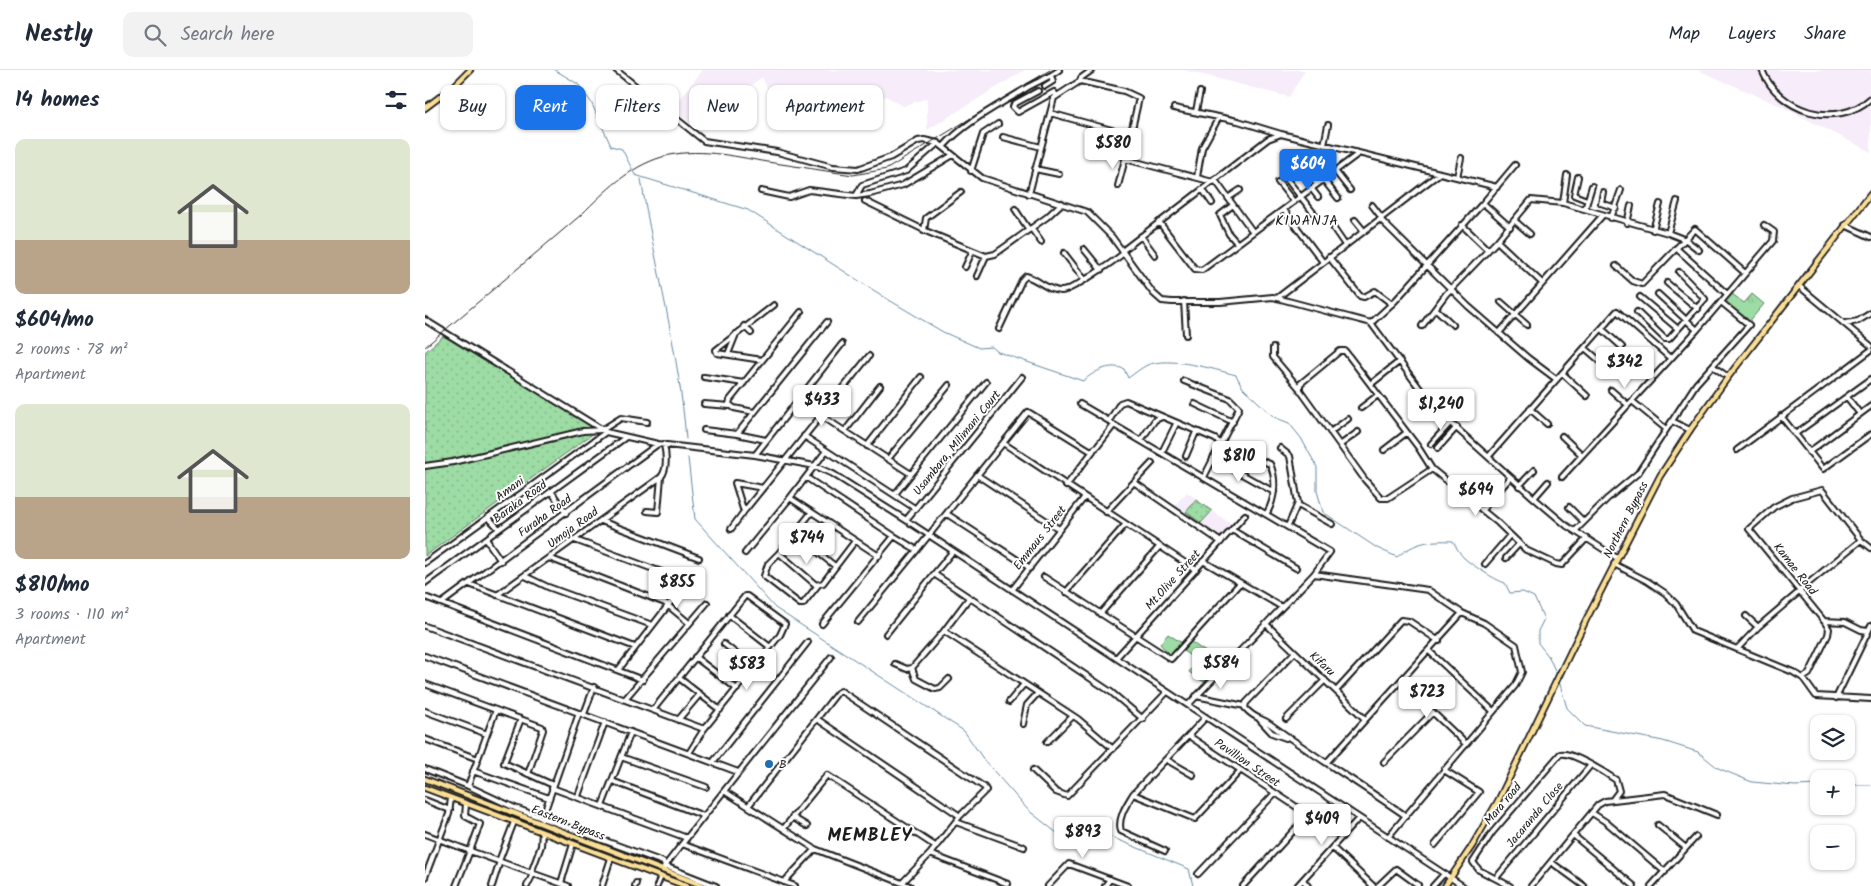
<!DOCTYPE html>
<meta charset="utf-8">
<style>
:root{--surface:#fff;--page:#f2f2f3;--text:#1f2937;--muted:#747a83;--line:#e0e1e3;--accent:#1a73e8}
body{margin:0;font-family:Kalam,sans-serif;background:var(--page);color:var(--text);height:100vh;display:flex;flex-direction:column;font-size:19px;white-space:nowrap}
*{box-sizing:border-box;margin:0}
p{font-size:16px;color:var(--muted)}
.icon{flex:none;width:28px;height:28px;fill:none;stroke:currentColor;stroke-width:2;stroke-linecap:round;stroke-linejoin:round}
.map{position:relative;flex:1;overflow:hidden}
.drawer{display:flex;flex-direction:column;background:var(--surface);width:425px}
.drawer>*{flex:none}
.top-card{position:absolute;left:15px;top:15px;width:475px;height:45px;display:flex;gap:10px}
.controls{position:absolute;left:1385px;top:645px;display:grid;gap:10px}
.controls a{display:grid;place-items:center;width:45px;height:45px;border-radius:10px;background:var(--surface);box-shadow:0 1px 4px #0004;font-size:25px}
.price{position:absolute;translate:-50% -42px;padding:0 11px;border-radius:5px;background:#fff;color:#222;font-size:16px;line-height:32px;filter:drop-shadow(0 1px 2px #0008)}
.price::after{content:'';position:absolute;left:50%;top:30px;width:15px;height:11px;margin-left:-8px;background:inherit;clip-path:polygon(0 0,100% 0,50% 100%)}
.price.current{background:var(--accent);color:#fff}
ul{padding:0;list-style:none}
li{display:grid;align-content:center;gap:10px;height:265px;padding:0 15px}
li span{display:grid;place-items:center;height:155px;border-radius:10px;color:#555}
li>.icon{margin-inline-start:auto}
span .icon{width:90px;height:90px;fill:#fffc;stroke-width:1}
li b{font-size:21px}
h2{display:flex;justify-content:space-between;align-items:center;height:60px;padding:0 15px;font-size:21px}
.pill{padding:0 18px;border-radius:10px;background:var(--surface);box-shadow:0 1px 4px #0004;font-size:18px;line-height:45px}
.pill.current{background:var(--accent);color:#fff}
header{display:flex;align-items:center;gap:30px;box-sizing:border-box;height:70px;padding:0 25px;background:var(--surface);border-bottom:1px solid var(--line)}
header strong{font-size:24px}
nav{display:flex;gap:28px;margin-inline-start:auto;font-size:18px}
.search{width:350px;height:45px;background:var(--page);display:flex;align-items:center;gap:12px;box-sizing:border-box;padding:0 18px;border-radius:10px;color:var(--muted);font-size:19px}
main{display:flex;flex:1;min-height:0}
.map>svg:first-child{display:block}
.built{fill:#f6ecfa}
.grass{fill:url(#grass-tufts);stroke:#5c7c60}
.park{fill:url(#park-dots);stroke:#5c7c60}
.pitch{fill:#9ddca4;stroke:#5c7c60}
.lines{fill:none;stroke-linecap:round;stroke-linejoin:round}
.stream{stroke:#65879e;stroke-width:1}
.minor-casing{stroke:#1c1c1c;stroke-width:8}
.major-casing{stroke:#1c1c1c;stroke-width:8}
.minor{stroke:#fff;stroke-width:4}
.major{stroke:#fbdf96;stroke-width:4.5}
.rail{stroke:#1c1c1c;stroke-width:1}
.poi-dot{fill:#1f6fb2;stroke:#fff;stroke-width:2}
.labels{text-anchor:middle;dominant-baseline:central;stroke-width:4;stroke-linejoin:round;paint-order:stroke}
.street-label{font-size:12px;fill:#1c1c1c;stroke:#fff}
.poi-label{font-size:12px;fill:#1c1c1c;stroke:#fff;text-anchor:start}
.neighbourhood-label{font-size:14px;letter-spacing:1px;fill:#1c1c1c;stroke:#fff}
.district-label{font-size:18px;font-weight:bold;letter-spacing:1px;fill:#1c1c1c;stroke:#fff}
</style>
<header>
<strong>Nestly</strong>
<div class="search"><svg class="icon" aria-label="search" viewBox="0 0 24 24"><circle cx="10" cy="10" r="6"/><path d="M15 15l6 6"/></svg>Search here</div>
<nav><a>Map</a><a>Layers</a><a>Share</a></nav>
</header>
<main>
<section class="drawer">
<h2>14 homes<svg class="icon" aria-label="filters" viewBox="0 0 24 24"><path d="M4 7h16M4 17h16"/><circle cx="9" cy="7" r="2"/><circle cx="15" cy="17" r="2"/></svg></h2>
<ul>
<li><span style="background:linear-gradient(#dfe7d0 65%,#b9a48a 0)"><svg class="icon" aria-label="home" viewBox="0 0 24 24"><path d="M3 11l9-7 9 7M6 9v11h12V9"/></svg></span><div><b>$604/mo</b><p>2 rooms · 78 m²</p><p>Apartment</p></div></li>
<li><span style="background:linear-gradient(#dfe7d0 60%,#b9a48a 0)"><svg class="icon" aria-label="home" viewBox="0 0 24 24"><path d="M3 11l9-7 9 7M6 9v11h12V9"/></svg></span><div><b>$810/mo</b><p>3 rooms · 110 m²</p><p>Apartment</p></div></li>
</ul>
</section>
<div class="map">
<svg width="1446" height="816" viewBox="0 0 1446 816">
<defs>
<pattern id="grass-tufts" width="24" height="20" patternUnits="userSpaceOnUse" patternTransform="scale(1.25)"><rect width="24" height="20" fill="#9ddca4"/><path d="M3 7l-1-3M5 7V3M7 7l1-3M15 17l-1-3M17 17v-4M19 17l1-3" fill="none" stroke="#87bc8d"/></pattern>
<pattern id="park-dots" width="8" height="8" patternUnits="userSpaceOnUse" patternTransform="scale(1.25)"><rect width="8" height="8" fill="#9ddca4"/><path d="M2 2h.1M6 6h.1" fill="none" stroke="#87bc8d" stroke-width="1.8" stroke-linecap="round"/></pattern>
</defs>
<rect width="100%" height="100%" fill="#fff"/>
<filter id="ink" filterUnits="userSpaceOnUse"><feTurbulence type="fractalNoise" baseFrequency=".02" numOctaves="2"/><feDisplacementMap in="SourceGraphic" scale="10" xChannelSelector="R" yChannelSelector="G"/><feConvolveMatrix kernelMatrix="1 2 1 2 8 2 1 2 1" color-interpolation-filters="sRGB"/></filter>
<g filter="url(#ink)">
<!-- built -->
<path class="built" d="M278,0H600L502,60V28L478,36L461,26L420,40L384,38L345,24L337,7L270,57L247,38Z
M759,0H880L864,27Z
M1273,0H1446V82L1356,36Z
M762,422L807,455L796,470L750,435Z"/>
<!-- grass -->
<path class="grass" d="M1306,223L1319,233L1327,224L1339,234L1323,253L1298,232Z"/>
<!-- park -->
<path class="park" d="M18,266L173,360L0,486V282Z
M771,430L787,441L776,453L761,442Z"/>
<!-- pitch -->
<path class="pitch" d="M743,564L757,573L748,584H744L735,574Z
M766,572L797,593L779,612L764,602L773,591L758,581Z"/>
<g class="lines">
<!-- stream -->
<path class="stream" d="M130,0L153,14L166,32L186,76L197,79L210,105L323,140L464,230L518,262L554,278L567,277L573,282L658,311C670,301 684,293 699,299L703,308C709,304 716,298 722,295C745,286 788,299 811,305L818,318L849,347L864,353L876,368L892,397V421L898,442L952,478L972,487C990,472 1005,470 1028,471C1031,477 1035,484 1039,488C1047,495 1070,510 1080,513L1085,523L1098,522L1109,527L1119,549L1113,561V573L1124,587L1132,605
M216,109C230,196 254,281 261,369
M263,388L270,449L350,538L539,661L559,690L603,740L652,779L679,764L764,799L768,816
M1134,611L1142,638L1160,656L1238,671L1273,682L1293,698L1327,712L1370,716L1394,715
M1421,715H1446"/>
<defs>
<path id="minor" d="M191,0L279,71L352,82L408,97L433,99L466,87L493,71L499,70L513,73L557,108L662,142L687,167L728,223L737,231L747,232H795L848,227L946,253L1010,339L1109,428L1142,456L1192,488
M1337,0C1354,42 1411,60 1446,28
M655,11L656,8L667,0
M620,16L628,11L626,6
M613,21L589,34L588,37L593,42L629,22L631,25
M749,38L813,51L856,64
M771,41L775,22
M625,43L705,65
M578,67L616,77
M899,75L903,55
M518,77C541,51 575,35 603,17C614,11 623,8 634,0
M877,93L892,114
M610,99L634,104
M546,101L558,64L573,54
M910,101L925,120
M772,107L777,78L794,47
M860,107L891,146
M1032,107L1036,88
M1153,107L1149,125L1162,130
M898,109L913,128
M790,110L828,162
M853,112L869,132
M693,116L700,89
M886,118L893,127
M778,120L787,133
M336,121L364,127L384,120L431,126L445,124L478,115L528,85
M1178,122L1176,133L1191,138
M604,124L629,28L655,11L699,21L714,28L700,89L788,112
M431,126L437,115L481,101L513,73
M803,128L815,120
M440,131L503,162L561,186L570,184L622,147L637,133
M1138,133L1142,105
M808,135L795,145L804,164L812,173
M947,135L957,148
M590,139L604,160
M1160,139L1167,116
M859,140L898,192
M1186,148L1196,120
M955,149L1043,236L1103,288L1131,309
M930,150L939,161
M1090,151L1105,164
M734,152L770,199L777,200L933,84
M1202,153L1206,136
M1037,155L1063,180
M1420,155L1446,167
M1085,157L1058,133L1090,95
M606,158L616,172
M909,159L920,175
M1228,160L1235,134
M499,161L501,148L536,122
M1243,163L1252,131
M716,166L730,185
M1072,171L1106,130L1138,133L1243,163L1261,170L1274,180
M1251,178L1302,224
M659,179L676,200
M697,181L843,69L856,64L1072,117
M639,183L659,209
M904,187L935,226L939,227L950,221L967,234
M1191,196L1208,211L1217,214L1270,159L1320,203
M540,197L547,182
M552,206L561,186
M1242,213L1273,239
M1374,216L1446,276
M1233,224L1272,260
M1215,227L1253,259
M852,228L1015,103
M759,231L761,265
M1076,232L1102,255
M1011,239L1028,255
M1212,242L1240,269H1244L1280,229L1254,202
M0,250L181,362L233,374L330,385L390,396L408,404L481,450L1038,816
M946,253L970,231L1058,133
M1421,253L1433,251L1446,243
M319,256L326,263
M997,256L1021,224L1072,171L1117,213
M574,259L597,210L601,206C613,209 623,221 636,221C645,222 689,191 699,183
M1177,259L1197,277
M1074,263L1177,146
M848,278V287L874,318
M1160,278L1175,291
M303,284L311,264
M337,290L292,283L291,280L349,235
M1289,297L1303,307
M1137,303L1162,326
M279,307L319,313
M759,311L805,329L814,338L779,407
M946,314L975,291
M1186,320L1203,335
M1422,327L1435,344
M1207,331L1241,359
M279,334L305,336
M655,334L684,351
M770,334L808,352
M936,338L953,325
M1105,339L1122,354
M329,342L309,338L304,334L305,330L376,242
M395,345L486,404
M1356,346L1398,399L1446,364
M1247,351L1265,360
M689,355L684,351L695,333L701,331L790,369L796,374
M279,360L312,364L402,252
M420,361L455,316
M905,362L923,349
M312,364L341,370
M1370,364L1446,309
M379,366L491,439
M1137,366L1157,385
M716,370L730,350L737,347
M578,373L771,500
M1006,374L1026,352
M915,375L933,362
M442,376L496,307
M855,378L865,386L873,433L863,456
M1013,378L1032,357
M959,380L981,363
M1312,380L1446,280
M737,382L751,354
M1384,382L1446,336
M330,385L417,274
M761,386L771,362
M1064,386L1192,241L1245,288
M788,388L849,422
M463,389L524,315
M0,396L28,392L158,361L177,360L196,348L222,352
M809,399L817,383L845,394C852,409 850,429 842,443
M1007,399L963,428H956L940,410L875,320V314L915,281H920L993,377L1007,399L1073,453L1101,480L1131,494L1137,495L1162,468
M552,405L634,459
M1137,407L1272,260L1348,171L1349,162L1339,155
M382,408L469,466
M710,413L796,472
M641,416L668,381
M1094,416L1109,400
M338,418L310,413L318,439H321L444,286
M126,421L141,443
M470,424L561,312
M365,428L401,381
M1109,428L1123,412
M873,435L907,454
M1144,437L1158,451
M1057,440L1085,408
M222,441L233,442L236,407C243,399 241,384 239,374
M681,442L727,393
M386,443L354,483L391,515L398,513L430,471
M522,444L605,498
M63,447L74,459
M481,450L597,307
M176,451L274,488
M306,459L320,440
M807,460L871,498
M1151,460L1182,429L1213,403L1271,314L1324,255L1296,232
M370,464L410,496
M61,469L76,491
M150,470L250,507
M528,481L509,504L686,622L718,649
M320,483L365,428L454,486
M354,483L343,494L339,506L375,534H378L393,515
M124,488L240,533L264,553
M1081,488L1094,474
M778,491L857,537
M0,493L181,362
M1060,494L1085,465
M1189,494L1222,511L1240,523L1251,534L1268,561L1368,602L1378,608L1391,626L1446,629
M889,504L1003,520L1037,543L1059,553L1091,575L1097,602L1090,616L963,767
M100,506L123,517L227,555
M619,507L746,589L815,513
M0,513L201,367
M44,514L210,577
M587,520L659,428
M1374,521L1436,470L1446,478
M641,522L700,455
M72,525L236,407
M0,527L218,610
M544,528L519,561L653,649L688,679
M17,533L233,374
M675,544L735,476
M304,545L345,577
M1321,546L1333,557
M1399,551L1420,552L1436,560L1443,561
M433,552L492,480
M397,554L469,466L492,480L603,342L666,381L672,377L689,355L905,482L889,504L763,635
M841,554L940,649
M0,556L279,659
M461,564L509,504
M299,574L329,598
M1312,579L1333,557L1374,522
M1004,581L1068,641
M870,582L821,633L820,638C831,650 835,647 845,654C889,686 936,715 981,746
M0,586L313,702
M270,587L312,619
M691,588L820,445
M470,594L482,599L487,598L519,561
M487,598L491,609L510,619L515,618L524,609
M194,599L262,511
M254,608L295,640
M1378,608L1384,604L1403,565L1404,559L1399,551L1324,459L1349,437L1367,428L1397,420L1436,470
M976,612L1041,674
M0,614L117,657L118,660L103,704
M911,621L976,550L984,551L1014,571
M771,626L820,636
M1411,628L1446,556
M200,629L282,533
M584,632L599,614
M228,640L320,526H322L360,554L355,565L279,659L264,683
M0,641L62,664L43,716
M159,644L169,617
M96,649L79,693L128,715
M392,649L535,746L505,784
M861,649L900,610
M253,650L275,624
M835,650L847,663L861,668
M598,654L602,635L613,623
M62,664L71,640
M764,666L917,767
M0,669L53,689
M622,672L648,646
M196,687L281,717
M742,690L768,705
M288,692L383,572
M902,692L1037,543
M959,692L1008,642
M0,699L43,716L90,738L238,792L240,796L238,800
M608,700L631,722L642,726L742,622
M48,701L124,728
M187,711L279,746
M127,718L262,768
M299,721L406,587
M708,724L770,749L815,701
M153,726L180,652
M0,730L25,740
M324,735L412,623L416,621L559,717L561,720L535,746
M177,736L206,662
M1167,743L1181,752L1240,802
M367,747L382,756
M117,749L154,643
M531,752L599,777
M1233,755L1261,778
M359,758L402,705L510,776
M0,764L45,781L55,754L40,746L41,734
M1148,765L1209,816
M257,774L299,721L390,779
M1010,775L1054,722L1019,700
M908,778L948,816
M740,781L696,761C692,748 702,734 708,724L781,647
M74,791L89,752
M1126,792L1159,816
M106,803L116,776L117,762
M773,804L850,723
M0,807L24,744L26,728
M1071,808L1165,696
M878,810L883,816
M359,812L390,779L477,813L505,784L583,814
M136,813L148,774
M477,813L485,816
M31,816L45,781L143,816
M67,816L75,791
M102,816L108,804
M177,816L186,788
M210,816L211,813
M232,816L236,806
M291,816L240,796L257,774L370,816
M623,816L644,794L703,816
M680,816L685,809
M818,816L883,745
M872,816L934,748
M953,816L971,799L993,815
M1008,816L1019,804
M1085,816L1054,800L1048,792L1067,763L1135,684C1146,681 1181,703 1191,710L1194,721L1188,729
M1106,816L1148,765L1173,735L1180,731L1240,724L1292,745
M1226,816L1271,767"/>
<path id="major" d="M0,38L28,17L45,0
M0,709L279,816
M0,718L261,816
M1020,816L1047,776L1073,731L1161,550L1235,406L1265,360L1303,307L1446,123"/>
</defs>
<!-- minor casing -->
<use href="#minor" class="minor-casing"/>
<!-- major casing -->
<use href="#major" class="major-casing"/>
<!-- minor -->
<use href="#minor" class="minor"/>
<!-- major -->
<use href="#major" class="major"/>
<!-- rail -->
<path class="rail" d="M0,277L157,144C180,121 204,97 237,87C271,77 308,86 342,92C371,96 400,101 428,105L462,99L625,0"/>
</g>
</g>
<!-- markers -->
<circle class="poi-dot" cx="344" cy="694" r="5"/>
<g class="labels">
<!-- street labels -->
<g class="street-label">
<text transform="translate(532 373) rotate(-51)">Usambara, Milimani Court</text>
<text transform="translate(85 419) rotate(-36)">Amani</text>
<text transform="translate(95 432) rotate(-36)">Baraka Road</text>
<text transform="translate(120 446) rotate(-36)">Furaha Road</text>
<text transform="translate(1201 450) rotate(-63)">Northern Bypass</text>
<text transform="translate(148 458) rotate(-36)">Umoja Road</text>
<text transform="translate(615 468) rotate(-52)">Emmaus Street</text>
<text transform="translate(1370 499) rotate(52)">Kamae Road</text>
<text transform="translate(748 510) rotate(-48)">Mt.Olive Street</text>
<text transform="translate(897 594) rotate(43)">Kifaru</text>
<text transform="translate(822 693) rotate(34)">Pavillion Street</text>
<text transform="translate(1078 734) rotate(-50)">Mara road</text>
<text transform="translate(1110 745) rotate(-50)">Jacaranda Close</text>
<text transform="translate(143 753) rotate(21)">Eastern Bypass</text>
</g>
<!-- poi labels -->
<g class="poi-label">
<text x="354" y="694">B</text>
</g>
<!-- neighbourhood labels -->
<g class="neighbourhood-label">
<text x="882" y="151">KIWANJA</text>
</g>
<!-- district labels -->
<g class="district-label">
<text x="445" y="766">MEMBLEY</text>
</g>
</g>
</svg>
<div class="controls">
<a><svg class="icon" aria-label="layers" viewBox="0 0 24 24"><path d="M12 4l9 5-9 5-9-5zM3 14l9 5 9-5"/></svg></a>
<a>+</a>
<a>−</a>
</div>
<b class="price" style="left:688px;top:100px">$580</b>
<b class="price current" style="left:883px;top:121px">$604</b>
<b class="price" style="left:1200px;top:319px">$342</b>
<b class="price" style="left:397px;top:357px">$433</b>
<b class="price" style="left:1016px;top:361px">$1,240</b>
<b class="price" style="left:814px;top:413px">$810</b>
<b class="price" style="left:1051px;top:447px">$694</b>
<b class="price" style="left:382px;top:495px">$744</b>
<b class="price" style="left:252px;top:539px">$855</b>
<b class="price" style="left:796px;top:620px">$584</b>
<b class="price" style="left:322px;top:621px">$583</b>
<b class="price" style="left:1002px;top:649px">$723</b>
<b class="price" style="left:897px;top:776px">$409</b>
<b class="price" style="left:658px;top:789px">$893</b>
<div class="top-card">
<a class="pill">Buy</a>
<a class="pill current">Rent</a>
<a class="pill">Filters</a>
<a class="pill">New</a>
<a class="pill">Apartment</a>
</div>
</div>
</main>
